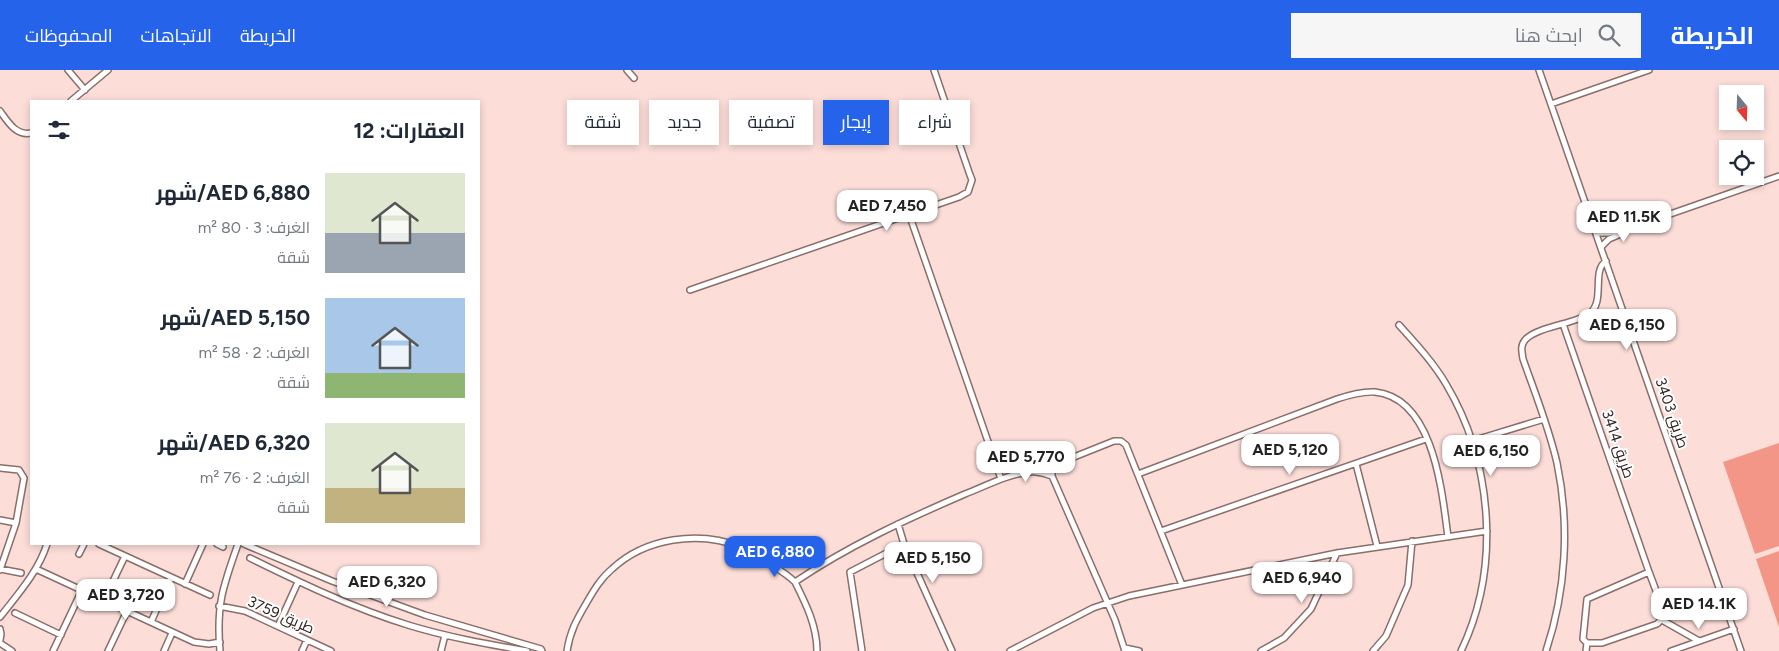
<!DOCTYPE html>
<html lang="ar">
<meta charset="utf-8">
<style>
:root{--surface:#fff;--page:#f6f6f7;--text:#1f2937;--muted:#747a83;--accent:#2563eb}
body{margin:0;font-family:Figtree,Cairo,sans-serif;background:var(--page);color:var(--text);direction:rtl;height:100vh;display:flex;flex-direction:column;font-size:19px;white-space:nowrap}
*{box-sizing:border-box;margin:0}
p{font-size:16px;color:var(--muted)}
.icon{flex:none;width:28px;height:28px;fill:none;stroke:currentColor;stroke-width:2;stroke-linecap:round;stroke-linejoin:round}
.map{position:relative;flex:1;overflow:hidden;direction:ltr}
.panel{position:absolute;left:30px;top:30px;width:450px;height:445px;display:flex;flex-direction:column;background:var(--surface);border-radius:0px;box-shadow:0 2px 8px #0003;direction:rtl}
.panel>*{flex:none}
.top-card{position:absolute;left:495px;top:30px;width:475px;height:45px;direction:rtl;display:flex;gap:10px}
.needle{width:32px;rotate:161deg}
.buttons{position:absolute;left:1719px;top:15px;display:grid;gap:10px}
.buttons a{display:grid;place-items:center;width:45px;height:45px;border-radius:0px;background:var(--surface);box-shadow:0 2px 8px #0003;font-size:25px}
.price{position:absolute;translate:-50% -42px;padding:0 11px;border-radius:10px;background:#fff;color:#222;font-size:16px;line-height:32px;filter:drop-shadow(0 1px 2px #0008)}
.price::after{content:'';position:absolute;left:50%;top:30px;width:15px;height:11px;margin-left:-8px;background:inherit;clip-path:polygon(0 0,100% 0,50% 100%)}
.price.active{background:var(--accent);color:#fff}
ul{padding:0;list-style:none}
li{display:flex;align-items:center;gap:15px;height:125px;padding:0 15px}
li span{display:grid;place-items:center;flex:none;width:140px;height:100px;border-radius:0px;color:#555}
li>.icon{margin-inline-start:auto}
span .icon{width:60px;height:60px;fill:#fffc;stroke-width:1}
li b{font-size:21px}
h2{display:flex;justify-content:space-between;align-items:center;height:60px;padding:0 15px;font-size:21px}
.pill{padding:0 18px;border-radius:0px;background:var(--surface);box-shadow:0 2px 8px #0003;font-size:18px;line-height:45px}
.pill.active{background:var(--accent);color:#fff}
header{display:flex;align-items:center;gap:30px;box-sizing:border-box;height:70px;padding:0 25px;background:var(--accent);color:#fff}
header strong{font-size:24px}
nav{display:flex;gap:28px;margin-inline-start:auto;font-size:18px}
.search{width:350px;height:45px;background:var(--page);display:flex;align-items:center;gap:12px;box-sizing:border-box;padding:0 18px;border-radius:0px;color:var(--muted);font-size:19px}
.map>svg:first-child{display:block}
.green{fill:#f49687}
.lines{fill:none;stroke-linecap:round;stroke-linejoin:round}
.street-casing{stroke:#8a6e6a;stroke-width:8}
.street{stroke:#fff;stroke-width:5}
.labels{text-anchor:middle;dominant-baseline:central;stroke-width:4;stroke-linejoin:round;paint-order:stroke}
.street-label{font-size:15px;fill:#302422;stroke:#fff}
</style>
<header>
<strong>الخريطة</strong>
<div class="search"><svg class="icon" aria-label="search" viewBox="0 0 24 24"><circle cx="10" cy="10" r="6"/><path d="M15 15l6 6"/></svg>ابحث هنا</div>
<nav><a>الخريطة</a><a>الاتجاهات</a><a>المحفوظات</a></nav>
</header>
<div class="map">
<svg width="1779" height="581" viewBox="0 0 1779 581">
<rect width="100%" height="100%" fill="#fcddd8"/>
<!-- green -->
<path class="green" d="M1779,373V476L1755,484L1723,392Z
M1779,481V557L1756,489Z"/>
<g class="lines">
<defs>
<path id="street" d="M68,0L85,20
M627,0L634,8
M1539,0L1741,581
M71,31L108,0
M1551,34L1649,0
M0,41C8,52 16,66 31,63
M909,144L1001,409
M1596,163H1608L1636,156L1779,106
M1601,177L1609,169L1625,162
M690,220L959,127L968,122L972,110L970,105L934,0
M1563,254L1649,502L1664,542V547L1657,554L1602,573H1587L1583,569L1587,529L1649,502
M1399,255C1416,274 1433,292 1446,314C1493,393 1501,498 1461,581
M1472,371L1544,349
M1356,394L1377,476
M0,398L19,400L24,408L16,453L0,500
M1138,404L1337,329C1349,325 1362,321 1375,322C1434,328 1442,422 1448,467
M0,450L16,453
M898,454L904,474L952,581
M1161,461L1426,369
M99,474L210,525
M217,474L223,477
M244,474L332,511L425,545L541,579L542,581
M79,484L84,474
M250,488C301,513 353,538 408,555C447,567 487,574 527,581
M0,499L21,503
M36,499L194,572L209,574L220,572
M795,512C806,534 817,556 817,581
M185,514L203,474
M104,530L125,486
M219,536L245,541L331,581
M15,543L61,565
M0,547C18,524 38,502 47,474
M1662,550L1699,571
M151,552L171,507
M278,556L298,512
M0,559L1,564L0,570
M0,573L12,581
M1125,578L1139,581
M53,581L82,520
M108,581L127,541
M164,581L172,563
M220,581C216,535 223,516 238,474
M302,581L307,570
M441,581L445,565
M567,581C570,561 577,549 587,532C594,520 601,508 612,499C645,468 699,460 741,477C748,480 754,485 761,488C773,496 785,502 795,512C848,476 907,449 965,424C986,416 1007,404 1030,402C1038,401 1045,404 1052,406
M862,581L850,502L904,474
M1010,581L1093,538L1129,526L1337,483L1487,461
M1125,581L1115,550L1052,406V400L1054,395L1114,371H1121L1126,375L1182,515
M1261,581L1284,568L1311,539L1337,483
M1373,581L1386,566L1408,515L1412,471
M1546,581C1566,521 1570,455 1557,393C1549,358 1535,323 1523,289C1522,282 1520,276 1525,270C1536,257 1574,254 1589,244C1606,232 1591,201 1606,191
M1586,581L1587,573
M1671,581L1734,559"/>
</defs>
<!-- street casing -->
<use href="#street" class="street-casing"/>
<!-- street -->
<use href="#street" class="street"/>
</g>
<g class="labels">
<!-- street labels -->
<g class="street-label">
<text transform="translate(1672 343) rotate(71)">طريق 3403</text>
<text transform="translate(1618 374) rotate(71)">طريق 3414</text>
<text transform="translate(281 545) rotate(24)">طريق 3759</text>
</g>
</g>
</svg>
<div class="buttons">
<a><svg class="needle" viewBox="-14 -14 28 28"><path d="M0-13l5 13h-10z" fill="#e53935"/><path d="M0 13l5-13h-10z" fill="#747a83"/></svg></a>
<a><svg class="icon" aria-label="locate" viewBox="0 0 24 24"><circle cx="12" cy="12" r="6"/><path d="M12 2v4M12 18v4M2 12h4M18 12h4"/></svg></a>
</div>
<b class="price" style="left:887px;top:162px">AED 7,450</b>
<b class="price" style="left:1624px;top:173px">AED 11.5K</b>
<b class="price" style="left:1627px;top:281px">AED 6,150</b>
<b class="price" style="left:1290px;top:406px">AED 5,120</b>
<b class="price" style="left:1491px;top:407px">AED 6,150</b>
<b class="price" style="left:1026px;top:413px">AED 5,770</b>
<b class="price active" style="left:775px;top:508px">AED 6,880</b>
<b class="price" style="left:933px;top:514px">AED 5,150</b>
<b class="price" style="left:1302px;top:534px">AED 6,940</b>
<b class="price" style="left:387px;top:538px">AED 6,320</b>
<b class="price" style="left:126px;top:551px">AED 3,720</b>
<b class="price" style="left:1699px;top:560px">AED 14.1K</b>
<div class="top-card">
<a class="pill">شراء</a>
<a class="pill active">إيجار</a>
<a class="pill">تصفية</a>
<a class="pill">جديد</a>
<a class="pill">شقة</a>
</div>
<section class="panel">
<h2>العقارات: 12<svg class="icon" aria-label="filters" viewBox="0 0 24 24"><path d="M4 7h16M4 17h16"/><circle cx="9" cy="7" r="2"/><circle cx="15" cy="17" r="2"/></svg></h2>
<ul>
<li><span style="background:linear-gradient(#dfe7d0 60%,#9aa5b1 0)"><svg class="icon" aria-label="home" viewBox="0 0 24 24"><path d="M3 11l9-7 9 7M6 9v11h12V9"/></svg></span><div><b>AED 6,880/شهر</b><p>الغرف: 3 · 80 m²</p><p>شقة</p></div></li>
<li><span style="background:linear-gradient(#a9c7e8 75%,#8fb573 0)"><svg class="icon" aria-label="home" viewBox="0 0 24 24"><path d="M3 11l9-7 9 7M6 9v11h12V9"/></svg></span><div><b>AED 5,150/شهر</b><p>الغرف: 2 · 58 m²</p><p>شقة</p></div></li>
<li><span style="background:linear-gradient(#dfe7d0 65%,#c2b280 0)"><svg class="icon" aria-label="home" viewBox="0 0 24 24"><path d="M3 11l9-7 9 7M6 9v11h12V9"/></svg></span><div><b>AED 6,320/شهر</b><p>الغرف: 2 · 76 m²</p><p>شقة</p></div></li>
</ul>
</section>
</div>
